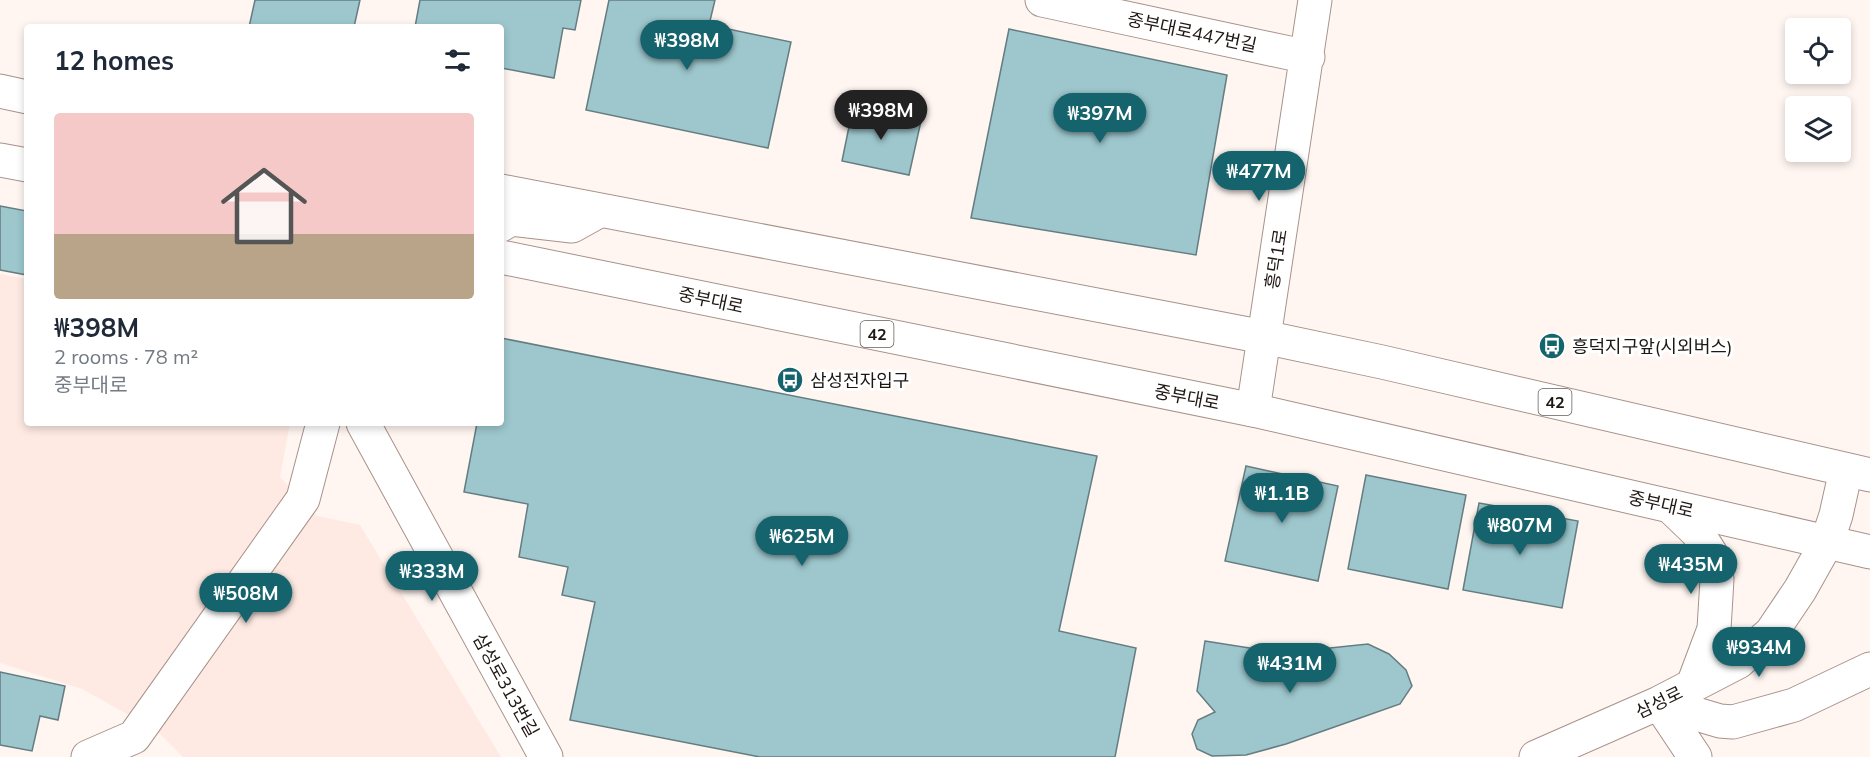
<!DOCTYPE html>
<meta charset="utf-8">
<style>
:root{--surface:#fff;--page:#f2f2f3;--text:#1f2937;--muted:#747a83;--line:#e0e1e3;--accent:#15636c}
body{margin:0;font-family:Mulish,"Noto Sans KR",sans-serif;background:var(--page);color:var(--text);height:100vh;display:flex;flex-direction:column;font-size:22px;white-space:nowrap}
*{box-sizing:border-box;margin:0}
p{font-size:20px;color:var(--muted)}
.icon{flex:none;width:33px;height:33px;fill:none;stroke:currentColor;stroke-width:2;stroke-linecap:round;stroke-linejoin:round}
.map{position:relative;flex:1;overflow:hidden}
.drawer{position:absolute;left:24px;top:24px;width:480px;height:402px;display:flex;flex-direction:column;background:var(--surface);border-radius:6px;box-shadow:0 3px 9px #0003}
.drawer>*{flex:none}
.controls{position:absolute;left:1785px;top:18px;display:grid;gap:12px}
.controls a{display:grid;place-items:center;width:66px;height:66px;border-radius:6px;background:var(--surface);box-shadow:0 3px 9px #0003;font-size:30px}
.price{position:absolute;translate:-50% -51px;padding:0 14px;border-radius:21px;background:var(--accent);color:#fff;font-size:20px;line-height:39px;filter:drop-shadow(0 2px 3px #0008)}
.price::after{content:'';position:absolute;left:50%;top:36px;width:18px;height:14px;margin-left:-9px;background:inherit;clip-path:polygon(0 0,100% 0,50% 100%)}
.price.selected{background:#222;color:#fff}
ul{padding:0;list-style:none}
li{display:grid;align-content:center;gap:12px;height:318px;padding:0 30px}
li+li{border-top:2px solid var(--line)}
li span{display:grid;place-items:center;height:186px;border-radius:6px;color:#555}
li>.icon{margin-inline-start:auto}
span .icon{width:108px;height:108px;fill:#fffc;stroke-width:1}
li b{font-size:26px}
h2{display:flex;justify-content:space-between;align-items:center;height:72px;padding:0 30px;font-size:26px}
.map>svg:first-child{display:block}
.built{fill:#feeae3}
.building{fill:#9dc7cd;stroke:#647d81;stroke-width:1.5}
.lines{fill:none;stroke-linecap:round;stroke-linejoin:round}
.minor-casing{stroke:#a8928a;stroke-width:35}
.major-casing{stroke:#a8928a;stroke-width:35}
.minor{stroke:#fff;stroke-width:33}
.major{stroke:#fff;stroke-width:33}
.labels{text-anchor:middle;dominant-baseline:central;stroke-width:6;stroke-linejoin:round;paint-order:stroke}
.shield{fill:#fff;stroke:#625d5a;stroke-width:1.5}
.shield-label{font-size:16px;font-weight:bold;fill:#1f1714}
.street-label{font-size:18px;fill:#1f1714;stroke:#fff}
.poi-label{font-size:18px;fill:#1f1714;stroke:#fff;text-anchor:start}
</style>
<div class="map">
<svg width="1870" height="757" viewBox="0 0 1870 757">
<rect width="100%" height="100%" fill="#fff5f1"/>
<!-- built -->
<path class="built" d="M0,274L27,279V423H290L280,477L317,516L360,525L501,757H183L156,730L82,689L0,663Z"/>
<!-- building -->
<path class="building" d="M255,0H360L354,27H249Z
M420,0H581L575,30L563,28L554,78L501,68V27H415Z
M609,0H715L709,25L791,42L768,148L586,110Z
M1009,29L1227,75L1196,255L971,218Z
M853,107L921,121L909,175L842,161Z
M0,206L27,211V275L0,270Z
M501,338L1097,456L1059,631L1136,648L1115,757H760L570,720L595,602L562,595L568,567L519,557L528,504L464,492L477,423H501Z
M1246,466L1338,486L1318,581L1225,561Z
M1366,475L1466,495L1448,589L1348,569Z
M1479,503L1578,521L1562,608L1463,590Z
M1205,641L1282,653L1368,644L1389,654L1406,670L1412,686L1400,704L1360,718L1286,744L1246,755L1212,756L1197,749L1192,734L1198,720L1215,712L1197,691Z
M0,672L65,686L58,720L40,716L32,751L0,745Z"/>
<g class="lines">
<defs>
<path id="minor" d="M1042,0L1308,57
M501,225L511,219L572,226L599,211
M1253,410L1315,0
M363,423L546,757
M1670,506L1697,532L1711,554L1717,579L1714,629L1693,685
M1659,703L1720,721L1733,722L1794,705L1870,669
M1659,703L1695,757
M88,757L134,737L303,499L323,423
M1536,757L1659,703L1738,662L1771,633L1800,590L1827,542L1836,515L1846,470"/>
<path id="major" d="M0,91L27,97
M0,160L27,165
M501,191L1264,337L1382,362L1870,475
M501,257L1253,410L1870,552"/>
</defs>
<!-- minor casing -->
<use href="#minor" class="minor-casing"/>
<!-- major casing -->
<use href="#major" class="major-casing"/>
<!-- minor -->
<use href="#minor" class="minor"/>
<!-- major -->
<use href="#major" class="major"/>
</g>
<!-- icons -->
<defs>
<symbol id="bus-disc" viewBox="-11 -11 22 22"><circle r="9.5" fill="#15636c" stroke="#fff"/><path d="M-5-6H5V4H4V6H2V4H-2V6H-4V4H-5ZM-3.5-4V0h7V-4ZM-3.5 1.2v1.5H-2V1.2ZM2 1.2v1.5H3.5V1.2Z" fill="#fff"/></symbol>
</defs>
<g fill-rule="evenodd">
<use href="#bus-disc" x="1537" y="331" width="30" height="30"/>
<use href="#bus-disc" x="775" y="365" width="30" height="30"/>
</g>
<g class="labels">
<!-- shield labels -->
<g class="shield">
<rect x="860.5" y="321" width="33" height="26" rx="4.5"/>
<rect x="1538.5" y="389" width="33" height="26" rx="4.5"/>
</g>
<g class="shield-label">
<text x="877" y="334">42</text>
<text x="1555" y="402">42</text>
</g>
<!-- street labels -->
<g class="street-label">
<text transform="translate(1192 32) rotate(12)">중부대로447번길</text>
<text transform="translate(1276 259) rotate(-81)">흥덕1로</text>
<text transform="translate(711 300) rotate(12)">중부대로</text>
<text transform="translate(1187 397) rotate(11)">중부대로</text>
<text transform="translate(1661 504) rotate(13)">중부대로</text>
<text transform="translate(506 685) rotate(61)">삼성로313번길</text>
<text transform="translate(1659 702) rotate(-26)">삼성로</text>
</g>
<!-- poi labels -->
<g class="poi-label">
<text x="1572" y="346">흥덕지구앞(시외버스)</text>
<text x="810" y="380">삼성전자입구</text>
</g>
</g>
</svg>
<div class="controls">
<a><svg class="icon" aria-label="locate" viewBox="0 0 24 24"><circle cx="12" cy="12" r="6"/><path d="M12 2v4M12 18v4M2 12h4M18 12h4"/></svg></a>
<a><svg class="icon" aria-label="layers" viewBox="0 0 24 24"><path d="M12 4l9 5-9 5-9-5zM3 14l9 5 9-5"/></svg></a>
</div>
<b class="price" style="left:687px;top:71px">₩398M</b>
<b class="price selected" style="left:881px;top:141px">₩398M</b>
<b class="price" style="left:1100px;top:144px">₩397M</b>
<b class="price" style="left:1259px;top:202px">₩477M</b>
<b class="price" style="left:1282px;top:524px">₩1.1B</b>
<b class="price" style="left:1520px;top:556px">₩807M</b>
<b class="price" style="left:802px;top:567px">₩625M</b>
<b class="price" style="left:1691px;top:595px">₩435M</b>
<b class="price" style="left:432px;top:602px">₩333M</b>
<b class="price" style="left:246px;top:624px">₩508M</b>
<b class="price" style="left:1759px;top:678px">₩934M</b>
<b class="price" style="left:1290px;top:694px">₩431M</b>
<section class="drawer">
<h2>12 homes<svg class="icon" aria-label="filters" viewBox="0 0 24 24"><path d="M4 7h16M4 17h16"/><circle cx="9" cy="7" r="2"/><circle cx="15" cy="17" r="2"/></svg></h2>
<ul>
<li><span style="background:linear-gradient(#f6c9c9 65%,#b9a48a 0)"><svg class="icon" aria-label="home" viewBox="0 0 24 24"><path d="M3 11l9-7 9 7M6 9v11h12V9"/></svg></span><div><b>₩398M</b><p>2 rooms · 78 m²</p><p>중부대로</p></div></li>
</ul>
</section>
</div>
